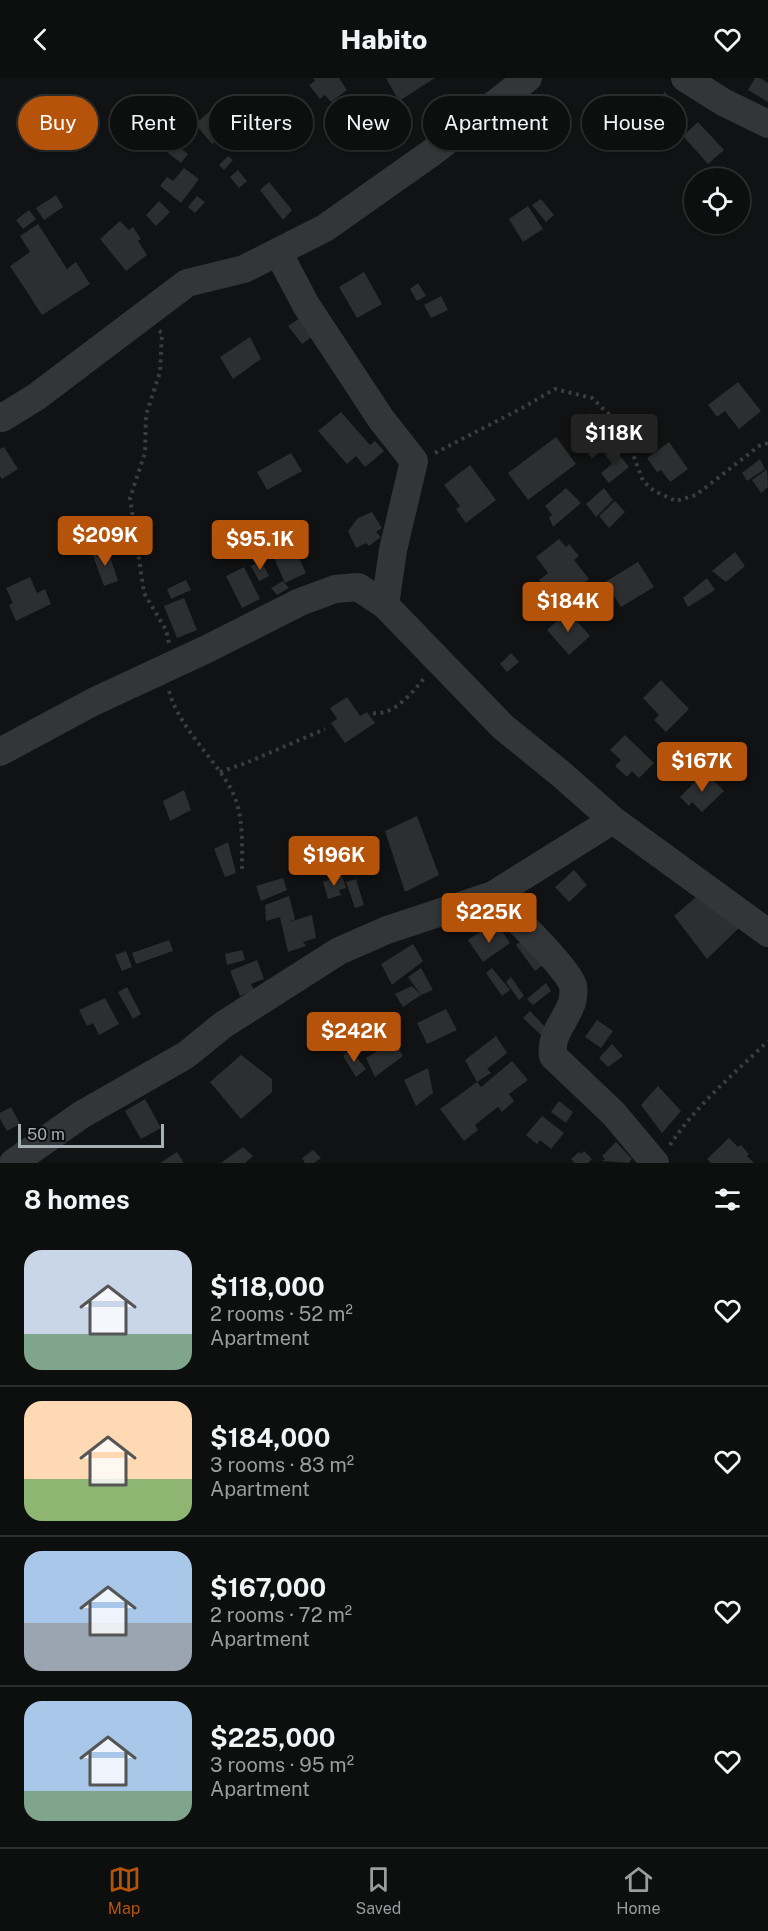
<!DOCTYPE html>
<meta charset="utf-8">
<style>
:root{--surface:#0d0e0e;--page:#161717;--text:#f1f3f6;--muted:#9a9c9e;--line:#2d2e2e;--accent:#b45309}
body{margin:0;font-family:"Public Sans",sans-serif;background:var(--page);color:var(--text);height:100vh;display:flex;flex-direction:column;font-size:22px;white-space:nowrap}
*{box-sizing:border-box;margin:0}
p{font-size:20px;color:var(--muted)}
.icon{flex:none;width:33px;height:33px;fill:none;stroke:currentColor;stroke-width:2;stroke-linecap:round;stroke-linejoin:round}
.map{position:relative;height:1085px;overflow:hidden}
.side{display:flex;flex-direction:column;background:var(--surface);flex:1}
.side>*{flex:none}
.hud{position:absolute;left:18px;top:18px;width:732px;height:54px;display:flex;gap:12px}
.fabs{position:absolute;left:684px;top:90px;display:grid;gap:12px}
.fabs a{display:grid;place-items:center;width:66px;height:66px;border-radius:50%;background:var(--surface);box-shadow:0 2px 4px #0004,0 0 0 2px var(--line);font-size:30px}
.scale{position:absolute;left:18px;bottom:15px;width:146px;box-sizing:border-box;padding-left:6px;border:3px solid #a4b0b3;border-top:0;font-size:16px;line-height:21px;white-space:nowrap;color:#a4b0b3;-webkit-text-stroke:4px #0c0d0e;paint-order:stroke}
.price{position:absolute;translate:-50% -51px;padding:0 14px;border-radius:6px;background:var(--accent);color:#fff;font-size:20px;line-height:39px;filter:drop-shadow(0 2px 3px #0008)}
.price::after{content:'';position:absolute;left:50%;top:36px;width:18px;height:14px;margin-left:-9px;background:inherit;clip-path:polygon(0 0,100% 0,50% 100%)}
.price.active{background:#222;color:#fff}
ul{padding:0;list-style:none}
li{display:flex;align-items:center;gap:18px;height:150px;padding:0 24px}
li+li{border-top:2px solid var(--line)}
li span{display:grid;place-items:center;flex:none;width:168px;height:120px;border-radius:18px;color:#555}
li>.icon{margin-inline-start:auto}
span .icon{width:72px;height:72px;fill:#fffc;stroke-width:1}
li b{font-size:26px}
h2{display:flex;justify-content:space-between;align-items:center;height:72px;padding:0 24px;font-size:26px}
.tag{padding:0 21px;border-radius:27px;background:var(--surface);box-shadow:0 2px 4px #0004,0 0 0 2px var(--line);font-size:21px;line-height:54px}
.tag.active{background:var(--accent);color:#fff}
header{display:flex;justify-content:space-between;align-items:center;height:78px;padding:0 24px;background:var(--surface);font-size:27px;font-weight:800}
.menu{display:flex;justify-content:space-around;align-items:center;height:84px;border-top:2px solid var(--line);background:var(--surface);font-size:16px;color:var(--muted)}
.menu a{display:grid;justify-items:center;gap:3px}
.menu .active{color:var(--accent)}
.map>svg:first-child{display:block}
.building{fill:#2c2e2f}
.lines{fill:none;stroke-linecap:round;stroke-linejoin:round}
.path{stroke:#393d3e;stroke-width:4;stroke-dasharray:3 4.5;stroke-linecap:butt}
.minor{stroke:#333638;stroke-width:28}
</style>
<header><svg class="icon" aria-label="back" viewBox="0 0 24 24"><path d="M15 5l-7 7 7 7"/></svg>Habito<svg class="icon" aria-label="heart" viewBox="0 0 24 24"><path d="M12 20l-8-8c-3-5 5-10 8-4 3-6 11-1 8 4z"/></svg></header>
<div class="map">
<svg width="768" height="1085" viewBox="0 0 768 1085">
<rect width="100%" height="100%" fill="#111213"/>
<!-- building -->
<path class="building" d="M313,0H339L347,12L331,24L325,17L320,21L309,7L315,3Z
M386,0H435L399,23Z
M755,0H760L768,5V24L748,12Z
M665,14L684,37L669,49L650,27Z
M258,23L262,28L249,39L245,34Z
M210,33L227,54L212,66L195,46Z
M269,36L278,49L270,54L262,41Z
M246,42L263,62L250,73L233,53Z
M698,44L724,72L708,86L683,58Z
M280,56L285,63L274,71L268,64Z
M175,66L188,76L181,85L168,75Z
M228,78L233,82L224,92L219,87Z
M184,90L199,101L181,125L160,108L167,99L173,103Z
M238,92L247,103L239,110L230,99Z
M269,104L292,132L283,142L260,112Z
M56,117L63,129L44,142L36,130Z
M197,118L205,124L195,135L188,129Z
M541,121L554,137L546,144L532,127Z
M159,123L170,134L156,148L146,137Z
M528,128L543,151L523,164L509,141Z
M29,132L36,141L23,151L16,142Z
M120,143L129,152L133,149L141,161L138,163L147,177L126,193L100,161Z
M38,146L67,191L76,184L90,206L42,237L10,188L30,174L20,158Z
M364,194L382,226L357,240L339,209Z
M418,205L426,218L417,223L410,211Z
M441,218L448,232L431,240L424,227Z
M300,240L313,258L302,266L288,248Z
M250,259L261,281L233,301L220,279Z
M738,304L761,333L739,351L725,333L717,339L708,327Z
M341,334L370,367L375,363L384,373L365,389L356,378L347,386L318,353Z
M591,335L601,349L581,366L570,353Z
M598,353L610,367L592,380L581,368Z
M556,359L576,386L528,422L508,395Z
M669,364L688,391L670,404L661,392L657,394L647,380Z
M612,368L629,389L609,405L601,395L612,386L604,375Z
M4,369L18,391L2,401L0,398V371Z
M291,375L302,393L267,412L257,394Z
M760,381L765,391L747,403L742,395Z
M470,387L496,422L466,445L456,431L460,428L444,407Z
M767,391L768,409L761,415L752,402Z
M566,410L581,425L553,449L549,439L552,437L545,428Z
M604,410L613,422L596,439L586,426Z
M615,423L625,434L609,450L599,438Z
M372,434L382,450L376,454L381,459L369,468L366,465L356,470L348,453L358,440Z
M559,461L566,469L569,466L579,478L574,482L589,501L561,523L554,514L550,517L539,502L548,495L536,479Z
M291,462L306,495L285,505L271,473Z
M107,470L118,503L104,508L92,475Z
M735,474L745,488L726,504L712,493Z
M261,483L269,498L259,503L251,488Z
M638,484L654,509L621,529L605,504Z
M244,489L260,521L242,530L226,498Z
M30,499L37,515L45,511L51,526L16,543L9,527L13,525L6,510Z
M707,500L715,512L688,529L683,520Z
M186,502L191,512L171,521L167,511Z
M283,503L289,510L277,517L271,510Z
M184,520L197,552L177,560L164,528Z
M568,533L590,558L569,577L547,552Z
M511,575L519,584L507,594L500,586Z
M661,602L689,631L666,654L654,642L659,637L643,620Z
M347,619L360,638L367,634L375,645L345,665L331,645L337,641L330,630Z
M625,657L654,685L639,700L632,693L627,699L615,688L621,682L610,672Z
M723,669L738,683L731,691L715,677Z
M705,694L724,713L702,734L692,724L689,728L680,719Z
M184,712L191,732L170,743L163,723Z
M417,738L439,797L405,814L385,753Z
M228,764L236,795L225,799L214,771Z
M574,792L587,807L569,824L555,809Z
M342,798L346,810L339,812L341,817L328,821L323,804Z
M283,800L287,812L261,823L256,808Z
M356,801L364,827L355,830L346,804Z
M702,814L742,847L707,881L674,838Z
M289,818L295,841L289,844L312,837L316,860L303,864L306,868L288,874L280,839L266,843L265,827Z
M499,849L510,865L483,884L468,862L481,853L485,859Z
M535,853L553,879L535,893L516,867Z
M169,862L173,873L136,886L132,875Z
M413,866L423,883L392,907L381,886Z
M242,872L245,882L227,887L225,876Z
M126,873L132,889L122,893L115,877Z
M257,882L264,901L251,906L254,912L240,918L230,893Z
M421,890L433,912L421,917L408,899Z
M492,890L510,912L502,918L486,895Z
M511,899L524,918L519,922L506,904Z
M546,905L551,913L533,927L527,921Z
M412,908L421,917L403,929L395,916Z
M127,909L141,936L133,941L118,914Z
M105,920L119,946L99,957L93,945L87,948L79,932Z
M446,931L457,952L427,966L417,945Z
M530,933L548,952L542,958L523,940Z
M371,934L375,945L355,957L348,949Z
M597,942L613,953L601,970L585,959Z
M496,958L507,975L487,991L491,995L477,1004L465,982Z
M394,963L403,978L375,999L366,980Z
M612,966L623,978L608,989L599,980Z
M350,971L366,991L356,999L343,978Z
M241,977L272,1001V1014L241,1041L210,1004Z
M512,983L528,1002L509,1016L514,1023L502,1034L498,1029L475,1047L478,1052L464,1063L440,1031L477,1004L481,1009Z
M428,990L433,1015L416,1028L404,1002Z
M658,1008L681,1033L662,1055L641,1027Z
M145,1021L161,1050L141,1061L125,1033Z
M559,1023L573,1034L566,1045L551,1034Z
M11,1029L20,1046L7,1053L0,1041V1035Z
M542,1038L564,1055L551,1071L540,1062L537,1066L526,1057Z
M729,1060L738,1069L741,1067L749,1076L747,1078L754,1085H711L707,1081Z
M616,1064L632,1081L629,1085L602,1083L605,1081L602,1078Z
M243,1069L253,1078L245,1085H221Z
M313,1072L321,1080L314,1085H305L302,1080Z
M584,1073L592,1081L588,1085H572L574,1084L571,1081L579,1074L581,1076Z
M177,1074L184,1085H160Z"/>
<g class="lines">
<!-- path -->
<path class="path" d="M159,253L162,255L160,294L146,337L145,375L130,420L144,515L166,552L169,565
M435,375L522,330L555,311L592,320L623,350L643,403L654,413L676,423L696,417L759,368L768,365
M169,613C180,651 212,677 231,711C244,736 242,765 242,793
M373,635C394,638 414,613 425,599
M220,694L246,685L325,651
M670,1067C696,1027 734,996 768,963"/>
<!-- minor -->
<path class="minor" d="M685,0L723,24L768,46
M0,338L2,340L36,319L187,205L244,191L325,150L434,73L528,0
M385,527L503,649L561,696L613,742L768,855
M0,674L93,624L207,571L300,524L335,511L358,509L385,527L393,472L414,383L381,341L306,227L278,174
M493,817C509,834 568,890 573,908C574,913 573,923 571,927C564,945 550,957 553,978L614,1036L655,1085
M13,1085L81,1037L186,977L223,947L339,873L387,852L493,817L613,742"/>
</g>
</svg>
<div class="fabs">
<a><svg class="icon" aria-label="locate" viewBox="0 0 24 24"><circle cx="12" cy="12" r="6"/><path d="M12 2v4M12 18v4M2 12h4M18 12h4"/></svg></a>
</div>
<div class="scale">50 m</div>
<b class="price active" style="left:614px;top:387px">$118K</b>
<b class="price" style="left:105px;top:489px">$209K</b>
<b class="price" style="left:260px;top:493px">$95.1K</b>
<b class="price" style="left:568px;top:555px">$184K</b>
<b class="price" style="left:702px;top:715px">$167K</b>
<b class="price" style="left:334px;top:809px">$196K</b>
<b class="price" style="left:489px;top:866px">$225K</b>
<b class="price" style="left:354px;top:985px">$242K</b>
<div class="hud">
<a class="tag active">Buy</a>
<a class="tag">Rent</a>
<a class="tag">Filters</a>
<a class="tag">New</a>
<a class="tag">Apartment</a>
<a class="tag">House</a>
</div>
</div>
<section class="side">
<h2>8 homes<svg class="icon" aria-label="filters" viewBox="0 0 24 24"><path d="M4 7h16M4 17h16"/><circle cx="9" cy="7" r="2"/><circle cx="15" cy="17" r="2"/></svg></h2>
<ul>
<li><span style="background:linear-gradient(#c9d6e8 70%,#7fa58c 0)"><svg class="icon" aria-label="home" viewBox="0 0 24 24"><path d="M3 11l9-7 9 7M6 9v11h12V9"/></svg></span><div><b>$118,000</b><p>2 rooms · 52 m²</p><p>Apartment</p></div><svg class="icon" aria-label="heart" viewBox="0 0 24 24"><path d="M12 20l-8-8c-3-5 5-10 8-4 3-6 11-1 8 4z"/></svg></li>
<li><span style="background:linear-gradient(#ffd9b3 65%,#8fb573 0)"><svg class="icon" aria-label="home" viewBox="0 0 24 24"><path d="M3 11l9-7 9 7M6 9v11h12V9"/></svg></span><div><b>$184,000</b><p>3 rooms · 83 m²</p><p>Apartment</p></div><svg class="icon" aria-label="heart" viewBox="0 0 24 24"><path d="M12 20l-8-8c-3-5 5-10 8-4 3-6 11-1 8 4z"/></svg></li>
<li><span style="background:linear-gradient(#a9c7e8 60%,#9aa5b1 0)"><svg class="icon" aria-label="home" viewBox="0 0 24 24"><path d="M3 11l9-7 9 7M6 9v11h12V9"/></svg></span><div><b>$167,000</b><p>2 rooms · 72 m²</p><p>Apartment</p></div><svg class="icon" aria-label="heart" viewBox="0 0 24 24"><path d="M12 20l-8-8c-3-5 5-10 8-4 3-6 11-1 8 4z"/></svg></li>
<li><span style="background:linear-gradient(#a9c7e8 75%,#7fa58c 0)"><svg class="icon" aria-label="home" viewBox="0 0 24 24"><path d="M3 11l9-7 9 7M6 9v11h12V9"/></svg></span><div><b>$225,000</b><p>3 rooms · 95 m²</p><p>Apartment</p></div><svg class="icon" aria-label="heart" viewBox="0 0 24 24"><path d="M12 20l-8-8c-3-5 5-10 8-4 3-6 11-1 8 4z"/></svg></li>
</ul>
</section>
<nav class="menu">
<a class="active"><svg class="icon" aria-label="map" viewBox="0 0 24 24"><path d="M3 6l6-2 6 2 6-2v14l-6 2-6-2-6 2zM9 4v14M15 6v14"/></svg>Map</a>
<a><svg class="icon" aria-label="saved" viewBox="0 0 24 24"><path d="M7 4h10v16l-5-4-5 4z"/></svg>Saved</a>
<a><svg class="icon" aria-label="home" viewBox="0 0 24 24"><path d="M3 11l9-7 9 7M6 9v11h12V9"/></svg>Home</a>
</nav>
